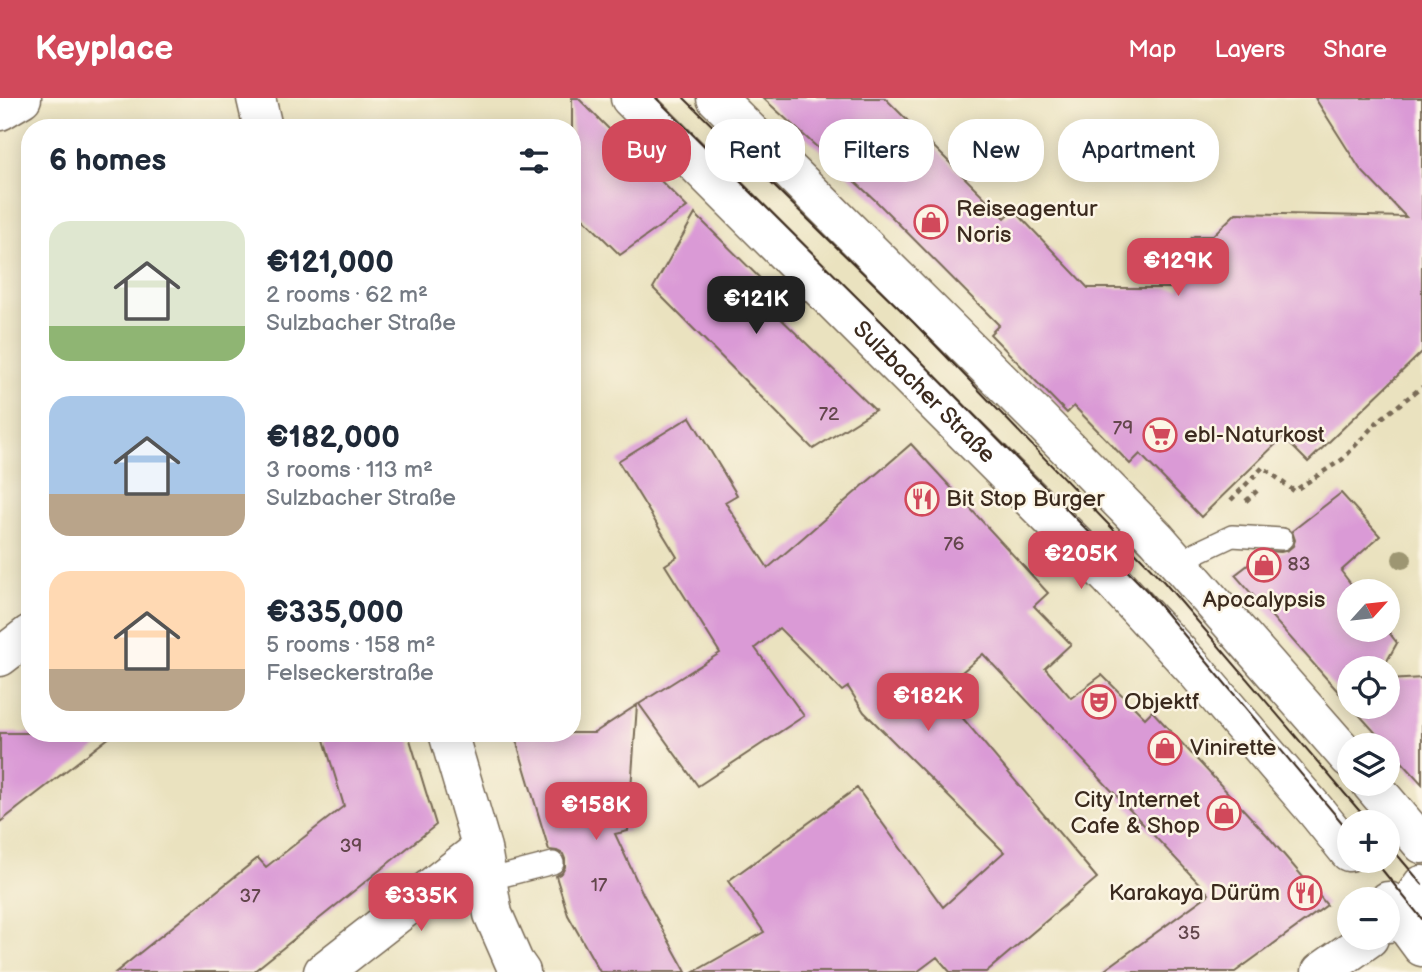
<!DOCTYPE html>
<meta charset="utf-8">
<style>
:root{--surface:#fff;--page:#f6f6f7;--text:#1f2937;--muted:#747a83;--accent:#d1495b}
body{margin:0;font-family:"Balsamiq Sans",sans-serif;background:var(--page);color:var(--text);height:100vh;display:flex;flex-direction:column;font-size:26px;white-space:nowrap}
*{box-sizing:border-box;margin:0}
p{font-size:23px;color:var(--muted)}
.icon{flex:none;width:38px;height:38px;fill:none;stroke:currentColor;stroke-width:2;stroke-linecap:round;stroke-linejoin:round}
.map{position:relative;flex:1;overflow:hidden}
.panel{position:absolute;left:21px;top:21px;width:560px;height:623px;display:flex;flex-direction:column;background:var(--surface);border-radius:28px;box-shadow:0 4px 18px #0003}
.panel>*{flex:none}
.guide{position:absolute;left:602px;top:21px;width:665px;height:63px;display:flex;gap:14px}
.needle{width:46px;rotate:63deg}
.fabs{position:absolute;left:1337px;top:481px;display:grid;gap:14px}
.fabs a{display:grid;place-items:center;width:63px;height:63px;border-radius:50%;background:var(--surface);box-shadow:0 4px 18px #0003;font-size:35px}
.price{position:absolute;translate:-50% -60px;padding:0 16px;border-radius:14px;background:var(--accent);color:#fff;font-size:23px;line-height:46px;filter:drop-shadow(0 2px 4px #0008)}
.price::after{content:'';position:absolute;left:50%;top:42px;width:21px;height:16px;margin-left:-10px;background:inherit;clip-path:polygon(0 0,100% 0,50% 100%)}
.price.current{background:#222;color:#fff}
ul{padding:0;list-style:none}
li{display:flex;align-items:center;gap:21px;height:175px;padding:0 28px}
li span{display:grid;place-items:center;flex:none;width:196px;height:140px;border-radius:21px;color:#555}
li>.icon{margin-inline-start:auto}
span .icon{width:84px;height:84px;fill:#fffc;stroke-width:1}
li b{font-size:30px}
h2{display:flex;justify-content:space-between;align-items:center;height:84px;padding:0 28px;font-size:30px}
.pill{padding:0 24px;border-radius:28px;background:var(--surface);box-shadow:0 4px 18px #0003;font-size:24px;line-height:63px}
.pill.current{background:var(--accent);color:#fff}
header{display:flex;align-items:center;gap:42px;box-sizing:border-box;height:98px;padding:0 35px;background:var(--accent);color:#fff}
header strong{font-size:33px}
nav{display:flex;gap:38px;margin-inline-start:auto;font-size:24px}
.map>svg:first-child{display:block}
.building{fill:#da9ad6}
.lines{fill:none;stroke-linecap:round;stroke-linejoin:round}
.service-casing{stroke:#786a56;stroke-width:24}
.minor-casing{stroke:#786a56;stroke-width:41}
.tertiary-casing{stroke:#786a56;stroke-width:41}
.secondary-casing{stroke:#786a56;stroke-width:41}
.path{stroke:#786a56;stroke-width:4.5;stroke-dasharray:5 5;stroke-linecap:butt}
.service{stroke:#fff;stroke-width:21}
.minor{stroke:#fff;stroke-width:38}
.tertiary{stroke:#fff;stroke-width:38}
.secondary{stroke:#fff;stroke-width:38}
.tram{stroke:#3b2a1e;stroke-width:2}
.tree{fill:#9d9672}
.labels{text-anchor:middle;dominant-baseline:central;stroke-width:5;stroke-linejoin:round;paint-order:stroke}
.number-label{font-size:19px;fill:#63464c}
.poi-label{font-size:23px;fill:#3b2a1e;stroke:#fcf5e5;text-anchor:start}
.street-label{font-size:23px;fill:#3b2a1e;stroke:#fcf5e5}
</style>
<header>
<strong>Keyplace</strong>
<nav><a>Map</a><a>Layers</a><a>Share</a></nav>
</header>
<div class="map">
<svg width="1422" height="874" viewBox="0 0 1422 874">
<rect width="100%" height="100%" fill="#fcf5e5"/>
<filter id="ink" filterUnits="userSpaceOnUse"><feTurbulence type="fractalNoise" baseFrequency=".0143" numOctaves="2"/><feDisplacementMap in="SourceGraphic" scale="14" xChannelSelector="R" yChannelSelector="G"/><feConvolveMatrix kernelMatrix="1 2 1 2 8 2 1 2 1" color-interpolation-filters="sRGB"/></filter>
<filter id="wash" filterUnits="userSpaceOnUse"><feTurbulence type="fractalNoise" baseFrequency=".00686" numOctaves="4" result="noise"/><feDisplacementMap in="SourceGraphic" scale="28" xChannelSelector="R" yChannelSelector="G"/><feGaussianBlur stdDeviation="1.57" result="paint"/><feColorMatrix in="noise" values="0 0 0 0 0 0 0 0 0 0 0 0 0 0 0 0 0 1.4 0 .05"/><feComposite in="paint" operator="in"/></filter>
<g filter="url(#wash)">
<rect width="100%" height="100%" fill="#eae2bf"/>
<g id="blocks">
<!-- building -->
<path class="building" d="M572,0H578L687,109L620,157L572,109Z
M763,0H885L1005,120L1014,112L1088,190H1180L1181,149L1194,138H1212L1236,115L1406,119L1360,71L1315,0H1422V254L1308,364L1283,339L1201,419L1140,356L1130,366L1074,308L1067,315L990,236L999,227L875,102Z
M695,116L782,202L772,212L875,312L813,351L653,190Z
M690,319L737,397L725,404L768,470L911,346L1048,495L1034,508L1071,546L1045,570L1071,600L1102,577L1145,620L1152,613L1267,737L1327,807L1235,874H1102L1209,796L983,556L940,593L1097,780L986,874H950L937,859L917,874H694L764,834L728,783L857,690L943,809L1004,754L864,614L848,589L842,593L779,530L755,550L804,618L698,688L639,606L720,555L665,467L677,459L618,363Z
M1341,395L1380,438L1341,473L1357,494H1349V532H1387L1397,545L1383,570H1349V606L1235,477L1266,453L1281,454L1288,452L1293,448L1295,442L1292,433Z
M1422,580V686L1352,609H1388V582Z
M637,607L628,733L615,736L643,796L686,874H600L568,817L556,778L562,775L565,769V761L563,756L557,753L549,752L514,635H594Z
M0,635H115L0,724Z
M322,635H408L436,727L253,874H116L258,760L266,769L344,708Z"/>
</g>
</g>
<g filter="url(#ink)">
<use href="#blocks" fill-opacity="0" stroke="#786a56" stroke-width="2"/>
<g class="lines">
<defs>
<path id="service" d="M1179,467L1198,454L1232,438L1282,441
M487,782L553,765"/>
<path id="minor" d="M256,0L263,30
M0,559L30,536
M448,635L482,750L493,816L514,864L521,874
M1388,825L1410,805L1422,787
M323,874L482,750
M1321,874L1369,840"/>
<path id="tertiary" d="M0,13L22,0"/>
<g id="secondary">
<path id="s1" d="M630,0L1110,480L1194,571L1316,713L1349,754"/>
<path d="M716,0L1036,318L1157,441L1349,660"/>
<path d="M1371,686L1422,746"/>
<path d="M1388,803L1422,849"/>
</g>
</defs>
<!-- service casing -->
<use href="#service" class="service-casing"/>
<!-- minor casing -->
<use href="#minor" class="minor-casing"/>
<!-- tertiary casing -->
<use href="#tertiary" class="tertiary-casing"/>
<!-- secondary casing -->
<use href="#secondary" class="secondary-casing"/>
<!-- path -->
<path class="path" d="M1231,402L1263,369L1294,393L1343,361L1378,323L1422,289
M1246,403L1258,392"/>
<!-- service -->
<use href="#service" class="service"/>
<!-- minor -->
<use href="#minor" class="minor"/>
<!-- tertiary -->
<use href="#tertiary" class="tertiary"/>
<!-- secondary -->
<use href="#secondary" class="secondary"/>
<!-- tram -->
<path class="tram" d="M656,0L899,241L1149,495L1349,733
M684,0L914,225L1164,484L1369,724
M1388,746L1422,786
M1375,763L1422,821"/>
</g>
<!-- trees -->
<circle class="tree" cx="1402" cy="461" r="10"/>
</g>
<!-- icons -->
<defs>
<symbol id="shop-ring" viewBox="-11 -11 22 22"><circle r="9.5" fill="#fcf5e5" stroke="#d1495b" stroke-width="1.5"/><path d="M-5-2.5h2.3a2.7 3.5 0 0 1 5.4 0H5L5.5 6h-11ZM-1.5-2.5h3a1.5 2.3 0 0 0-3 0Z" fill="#d1495b"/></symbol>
<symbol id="supermarket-ring" viewBox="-11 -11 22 22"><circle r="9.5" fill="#fcf5e5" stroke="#d1495b" stroke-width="1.5"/><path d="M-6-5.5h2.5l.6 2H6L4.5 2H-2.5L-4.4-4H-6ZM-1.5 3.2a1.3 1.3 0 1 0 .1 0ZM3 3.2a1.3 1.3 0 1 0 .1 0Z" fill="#d1495b"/></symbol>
<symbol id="restaurant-ring" viewBox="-11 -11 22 22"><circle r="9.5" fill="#fcf5e5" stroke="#d1495b" stroke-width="1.5"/><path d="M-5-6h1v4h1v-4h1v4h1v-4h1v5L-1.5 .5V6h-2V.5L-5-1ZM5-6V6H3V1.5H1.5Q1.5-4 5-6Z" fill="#d1495b"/></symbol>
<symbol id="theatre-ring" viewBox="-11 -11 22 22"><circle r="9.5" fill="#fcf5e5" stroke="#d1495b" stroke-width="1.5"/><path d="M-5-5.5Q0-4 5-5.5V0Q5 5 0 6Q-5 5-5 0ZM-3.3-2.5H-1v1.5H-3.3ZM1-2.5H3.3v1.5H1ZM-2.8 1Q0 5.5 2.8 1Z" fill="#d1495b"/></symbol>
</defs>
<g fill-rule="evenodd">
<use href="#shop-ring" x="912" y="105" width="38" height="38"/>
<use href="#supermarket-ring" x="1141" y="318" width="38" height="38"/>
<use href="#restaurant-ring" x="903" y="382" width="38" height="38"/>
<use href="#shop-ring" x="1245" y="448" width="38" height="38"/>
<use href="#theatre-ring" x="1080" y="585" width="38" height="38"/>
<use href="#shop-ring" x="1146" y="631" width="38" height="38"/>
<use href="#shop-ring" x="1205" y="696" width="38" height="38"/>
<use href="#restaurant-ring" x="1286" y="776" width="38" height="38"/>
</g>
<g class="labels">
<!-- number labels -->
<g class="number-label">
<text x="829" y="316">72</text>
<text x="1123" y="330">79</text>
<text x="954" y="446">76</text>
<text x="1299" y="466">83</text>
<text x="351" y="748">39</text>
<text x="599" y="787">17</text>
<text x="250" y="798">37</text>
<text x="1189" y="835">35</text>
</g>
<!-- poi labels -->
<g class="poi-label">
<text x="956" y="111">Reiseagentur<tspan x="956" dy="26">Noris</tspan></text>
<text x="1184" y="337">ebl-Naturkost</text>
<text x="946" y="401">Bit Stop Burger</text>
<text x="1264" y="502" text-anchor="middle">Apocalypsis</text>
<text x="1124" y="604">Objektf</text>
<text x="1190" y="650">Vinirette</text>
<text x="1200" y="702" text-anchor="end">City Internet<tspan x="1200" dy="26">Cafe &amp; Shop</tspan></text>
<text x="1280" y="795" text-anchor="end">Karakaya Dürüm</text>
</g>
<!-- street labels -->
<g class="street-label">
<text stroke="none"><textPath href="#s1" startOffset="416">Sulzbacher Straße</textPath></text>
</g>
</g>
</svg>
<div class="fabs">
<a><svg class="needle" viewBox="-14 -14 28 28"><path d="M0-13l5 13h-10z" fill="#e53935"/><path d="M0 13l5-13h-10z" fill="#747a83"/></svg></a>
<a><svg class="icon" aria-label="locate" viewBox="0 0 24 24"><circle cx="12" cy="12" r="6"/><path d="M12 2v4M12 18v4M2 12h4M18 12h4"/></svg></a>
<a><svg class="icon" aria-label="layers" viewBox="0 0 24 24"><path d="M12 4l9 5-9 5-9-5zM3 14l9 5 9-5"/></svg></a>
<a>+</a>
<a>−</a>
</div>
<b class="price" style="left:1178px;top:200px">€129K</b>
<b class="price current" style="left:756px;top:238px">€121K</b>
<b class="price" style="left:1081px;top:493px">€205K</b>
<b class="price" style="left:928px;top:635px">€182K</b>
<b class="price" style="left:596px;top:744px">€158K</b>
<b class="price" style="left:421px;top:835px">€335K</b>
<div class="guide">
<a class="pill current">Buy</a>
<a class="pill">Rent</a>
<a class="pill">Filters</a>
<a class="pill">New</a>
<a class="pill">Apartment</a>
</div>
<section class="panel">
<h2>6 homes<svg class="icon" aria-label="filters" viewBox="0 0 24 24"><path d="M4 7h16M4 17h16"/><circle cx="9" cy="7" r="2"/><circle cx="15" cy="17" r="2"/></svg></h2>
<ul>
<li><span style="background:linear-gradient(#dfe7d0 75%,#8fb573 0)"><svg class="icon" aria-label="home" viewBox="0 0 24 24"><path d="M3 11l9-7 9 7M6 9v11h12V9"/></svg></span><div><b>€121,000</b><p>2 rooms · 62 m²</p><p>Sulzbacher Straße</p></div></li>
<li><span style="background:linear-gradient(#a9c7e8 70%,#b9a48a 0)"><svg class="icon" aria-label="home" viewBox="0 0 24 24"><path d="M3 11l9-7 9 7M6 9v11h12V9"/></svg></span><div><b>€182,000</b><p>3 rooms · 113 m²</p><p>Sulzbacher Straße</p></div></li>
<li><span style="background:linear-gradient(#ffd9b3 70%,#b9a48a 0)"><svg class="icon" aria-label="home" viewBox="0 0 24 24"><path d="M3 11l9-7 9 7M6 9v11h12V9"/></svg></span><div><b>€335,000</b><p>5 rooms · 158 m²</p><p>Felseckerstraße</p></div></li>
</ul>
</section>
</div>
